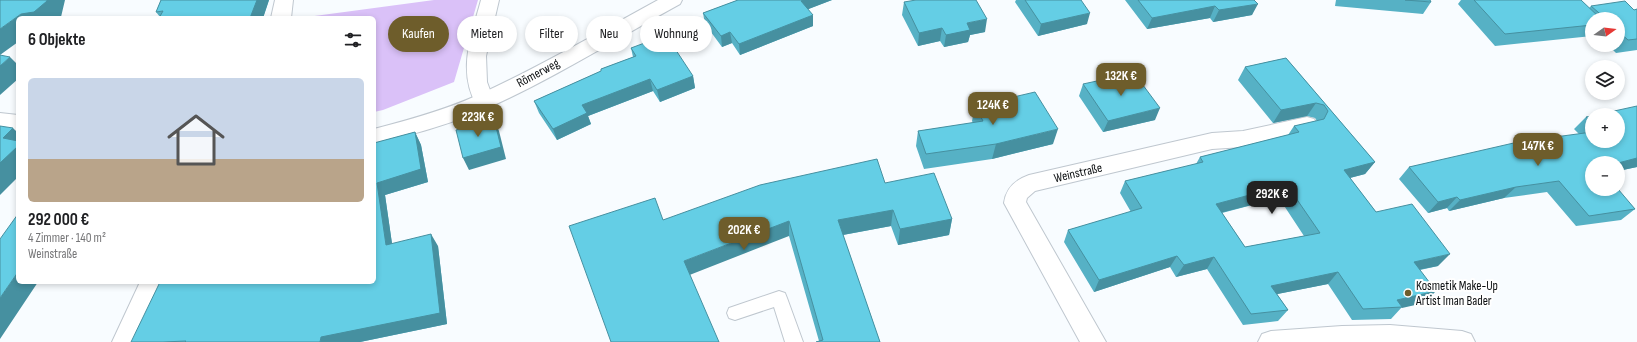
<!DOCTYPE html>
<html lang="de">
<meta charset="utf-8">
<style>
:root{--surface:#fff;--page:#f2f2f2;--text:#202124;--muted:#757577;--line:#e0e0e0;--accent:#6e5d2b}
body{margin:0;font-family:"Sofia Sans Condensed",sans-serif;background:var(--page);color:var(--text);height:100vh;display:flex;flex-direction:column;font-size:15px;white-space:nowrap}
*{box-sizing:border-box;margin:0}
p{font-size:13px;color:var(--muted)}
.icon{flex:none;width:22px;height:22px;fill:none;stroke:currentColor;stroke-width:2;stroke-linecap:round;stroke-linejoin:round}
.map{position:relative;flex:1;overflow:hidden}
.sheet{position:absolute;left:16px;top:16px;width:360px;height:268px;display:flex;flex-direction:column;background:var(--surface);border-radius:6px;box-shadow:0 2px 6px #0003}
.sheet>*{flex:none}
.banner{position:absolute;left:388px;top:16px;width:380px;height:36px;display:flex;gap:8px}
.needle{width:26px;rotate:76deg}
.fabs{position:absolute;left:1585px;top:12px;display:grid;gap:8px}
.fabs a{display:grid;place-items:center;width:40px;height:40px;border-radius:50%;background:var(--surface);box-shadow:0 2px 6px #0003;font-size:20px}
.price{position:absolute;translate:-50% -34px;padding:0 9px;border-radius:8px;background:var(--accent);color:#fff;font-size:13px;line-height:26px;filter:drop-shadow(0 1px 2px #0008)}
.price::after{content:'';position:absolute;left:50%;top:24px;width:12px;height:9px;margin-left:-6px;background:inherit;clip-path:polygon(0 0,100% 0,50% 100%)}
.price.active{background:#222;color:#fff}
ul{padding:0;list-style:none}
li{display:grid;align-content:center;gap:8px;height:212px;padding:0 12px}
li+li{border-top:1px solid var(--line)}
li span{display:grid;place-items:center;height:124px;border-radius:6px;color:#555}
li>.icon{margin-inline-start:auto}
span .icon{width:72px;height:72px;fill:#fffc;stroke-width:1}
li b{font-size:17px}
h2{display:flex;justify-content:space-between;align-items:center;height:48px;padding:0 12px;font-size:17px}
.chip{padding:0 14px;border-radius:18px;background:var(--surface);box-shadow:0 2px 6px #0003;font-size:14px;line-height:36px}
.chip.active{background:var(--accent);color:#fff}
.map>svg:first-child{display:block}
.green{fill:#dac1f8}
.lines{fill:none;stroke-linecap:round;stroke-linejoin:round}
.lane-casing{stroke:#bfc7cf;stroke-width:2}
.street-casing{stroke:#bfc7cf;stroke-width:2}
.secondary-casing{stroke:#bfc7cf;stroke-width:2}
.lane{fill:#fff;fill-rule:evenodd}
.street{fill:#fff;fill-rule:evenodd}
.secondary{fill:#fff;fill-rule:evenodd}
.wall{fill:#56b1c5;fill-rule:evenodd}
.shaded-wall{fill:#4690a0}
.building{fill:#64cee5;stroke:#4690a0;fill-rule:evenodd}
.poi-dot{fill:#6e5d2b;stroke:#fff;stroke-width:1.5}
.labels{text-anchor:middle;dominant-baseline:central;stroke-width:4;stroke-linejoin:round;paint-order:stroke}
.street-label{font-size:13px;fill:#0c0f11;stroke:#fff}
.poi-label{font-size:13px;fill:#0c0f11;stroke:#fff;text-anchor:start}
</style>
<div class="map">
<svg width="1637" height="342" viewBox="0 0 1637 342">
<rect width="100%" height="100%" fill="#f8fcff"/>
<!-- green -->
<path class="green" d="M434,0H478L454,82L383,110L374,112V18H307V17Z"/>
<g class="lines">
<defs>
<path id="lane" d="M779,291L785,293L787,298L803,342H785L774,307L735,320L729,318L727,313L729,308Z"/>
<path id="street" d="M275,0H293L291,18H271Z
M481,0H499L486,56L487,82L494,101L491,106L484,109L477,106C457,71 471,37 481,0Z
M0,113L18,115V131L0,129Z
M1307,117L1314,119L1318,125L1314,131L1243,147L1212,149L1035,191L1027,198L1026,202L1106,342H1080L1004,203C1006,188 1015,180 1029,175L1212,133L1243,131Z"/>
<path id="secondary" d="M658,0H682L680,4C618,38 556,77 492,106C455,123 413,134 374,145V129C409,120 445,110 478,95C540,67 599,32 658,0Z
M140,282H164L138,342H112Z
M1390,325L1462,331L1471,334L1475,342H1258L1262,334L1271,331L1342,326Z"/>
</defs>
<!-- lane casing -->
<use href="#lane" class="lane-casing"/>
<!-- street casing -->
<use href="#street" class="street-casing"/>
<!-- secondary casing -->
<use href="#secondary" class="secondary-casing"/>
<!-- lane -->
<use href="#lane" class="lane"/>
<!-- street -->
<use href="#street" class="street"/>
<!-- secondary -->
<use href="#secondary" class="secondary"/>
</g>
<!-- wall -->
<path class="wall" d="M161,0H269L263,18H159L160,17L156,12Z
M738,0H832L808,9L813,26L740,55L732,43L722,47L705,24L703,13Z
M1016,0H1081L1087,24L1038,36L1015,2Z
M1125,0H1254L1252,15L1213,22L1210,18L1147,29Z
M1336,0H1430L1431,2L1423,14L1335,6Z
M1461,0H1581L1589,8L1591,6L1634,10L1637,9V50L1616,53L1608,45H1618V19H1592V36L1495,46L1458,4Z
M904,2L985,32L970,35L968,42L944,47L940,41L918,46L902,15Z
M631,48L693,76L695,88L660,102L653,91L588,116L591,124L557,140L539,113L534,101L601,71V69L633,57Z
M1286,58L1375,162L1365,174L1350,178L1376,212L1438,266L1420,270L1424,303L1402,307L1391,319L1352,320L1328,284L1277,294L1288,310L1278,321L1243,325L1207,269L1176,277L1170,267L1094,292L1064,242L1068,230L1131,212L1120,193L1125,181L1196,164L1200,157L1288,135L1294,126L1317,121L1315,118L1307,116L1273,123L1238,80L1245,67ZM1279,198L1304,236L1245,247L1222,213Z
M1083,84L1155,120L1103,132L1079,96Z
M975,106L1053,144L992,159L924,169L916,146L918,131L973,123L972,121Z
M1637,106V167L1618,171L1592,163L1635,209L1621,220L1576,226L1547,192L1504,198L1449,211L1447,208L1428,213L1399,179L1409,167L1579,134L1574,129L1586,117L1592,116V141Z
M415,132L421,145L428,182L385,195L392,244L438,246L447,324L360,342H131L374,282L375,143Z
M885,183L952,219L949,235L898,245L891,226L843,235L880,342L819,341L789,236L663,220Z"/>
<!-- shaded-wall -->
<path class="shaded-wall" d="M47,0H65L61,17L60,18H18V42L0,55V29L21,14Z
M257,0H269L263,18H250Z
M803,0H832L801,12V1Z
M1258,4L1252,15L1213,22L1219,10Z
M1215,6L1210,18L1147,29L1152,18Z
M1090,13L1087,24L1038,36L1041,24Z
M813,15V26L740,55L739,44Z
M987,19L985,32L970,35L968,42L944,47L946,35L967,23Z
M942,28L940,41L918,46L919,33Z
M730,32L732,43L722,47L721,36Z
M10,57L18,65V79L0,95V66Z
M693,76L695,88L660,102L657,90Z
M650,79L653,91L588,116L591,124L557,140L553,129L582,105Z
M1316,103L1307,116L1273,123L1281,110Z
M1160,108L1155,120L1103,132L1108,121Z
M494,119L499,131L506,159L469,170L463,158Z
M13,128L18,133V177L0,195V163L3,138Z
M1058,129L1053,144L992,159L996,144Z
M415,132L421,145L428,182L385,195L394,257L386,245L377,183Z
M1637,158V167L1618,171V163Z
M1375,162L1365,174L1334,182L1344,170Z
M1287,185L1279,198L1208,216L1216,204Z
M1516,187L1504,198L1449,211L1460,200Z
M1457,197L1447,208L1428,213L1438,202Z
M893,210L891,226L837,236L838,220Z
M952,219L949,235L898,245L900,229Z
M789,221V236L687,276L684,261Z
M431,234L438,246L447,324L360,342H320L321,337Z
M1450,254L1438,266L1402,273L1414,262Z
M1177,256L1170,267L1094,292L1099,280Z
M1214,257L1207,269L1176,277L1184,265Z
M18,272V282H38L0,339V298Z
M1338,272L1328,284L1262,297L1271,286Z
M1436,291L1424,303L1402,308L1397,300Z"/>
<!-- building -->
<path class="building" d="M0,0H47V1L34,12L21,14L0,29Z
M161,0H257L250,18H159L163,11L156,12Z
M738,0H803L801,1L813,15L739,44L730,32L721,36L703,13Z
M916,0H976L987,19L967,23L970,30L946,35L942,28L919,33L904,2Z
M1025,0H1081L1090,13L1041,24Z
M1138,0H1254L1258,4L1219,10L1215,6L1152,18Z
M1405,0H1430L1431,2Z
M1474,0H1581L1601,19H1592V25L1505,34Z
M1625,1L1634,10L1637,9V39L1628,40L1618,31V19H1606L1591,6Z
M666,35L693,76L657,90L650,79L582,105L587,113L553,129L534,101L601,71V69L636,56L631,48Z
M0,55L10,57L0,66Z
M1286,58L1375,162L1344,170L1376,212L1412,204L1450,254L1414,262L1436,291L1397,300L1402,307L1363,309L1338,272L1271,286L1288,310L1251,314L1214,257L1184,265L1177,256L1099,280L1068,230L1142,208L1125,181L1203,162L1200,157L1299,132L1294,126L1324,119L1328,111L1324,105L1316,103L1281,110L1245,67ZM1287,185L1320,233L1245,247L1216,204Z
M1134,73L1160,108L1108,121L1083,84Z
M1035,92L1058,129L996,144L926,154L918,131L983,121L975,106Z
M1637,106V158L1618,163H1592V189H1618L1635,209L1589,216L1559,181L1516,187L1460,200L1457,197L1438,202L1409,167L1518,142L1592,132V141H1618V115H1596Z
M1592,116V123L1586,117Z
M494,119L501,147L463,158L456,130Z
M0,126L13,128L3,138L18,141V146L0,163Z
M415,132L421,169L377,183L386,245L431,234L440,313L321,337L320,342H185L186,341L163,342H131L160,282H374V141V143Z
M877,159L885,183L934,173L952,219L900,229L893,210L838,220L880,342H816L823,340L789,221L684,261L719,342H611L569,226L655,198L663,220L760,185Z
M18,214V272L0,298V239Z"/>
<!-- markers -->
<circle class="poi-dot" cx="1408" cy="293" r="4"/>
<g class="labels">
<!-- street labels -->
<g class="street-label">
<text transform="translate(538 73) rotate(-28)">Römerweg</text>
<text transform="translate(1078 173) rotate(-13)">Weinstraße</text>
</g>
<!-- poi labels -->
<g class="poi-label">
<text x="1416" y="286">Kosmetik Make-Up<tspan x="1416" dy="15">Artist Iman Bader</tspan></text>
</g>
</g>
</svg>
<div class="fabs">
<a><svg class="needle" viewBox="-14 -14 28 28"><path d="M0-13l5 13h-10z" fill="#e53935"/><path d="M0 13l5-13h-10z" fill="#757577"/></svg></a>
<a><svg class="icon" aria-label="layers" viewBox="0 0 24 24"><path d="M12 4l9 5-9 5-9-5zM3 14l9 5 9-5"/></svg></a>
<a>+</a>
<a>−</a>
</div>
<b class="price" style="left:1121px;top:97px">132K €</b>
<b class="price" style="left:993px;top:126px">124K €</b>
<b class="price" style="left:478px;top:138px">223K €</b>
<b class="price" style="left:1538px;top:167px">147K €</b>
<b class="price active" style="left:1272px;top:215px">292K €</b>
<b class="price" style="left:744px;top:251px">202K €</b>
<div class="banner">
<a class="chip active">Kaufen</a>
<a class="chip">Mieten</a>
<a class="chip">Filter</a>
<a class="chip">Neu</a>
<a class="chip">Wohnung</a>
</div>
<section class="sheet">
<h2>6 Objekte<svg class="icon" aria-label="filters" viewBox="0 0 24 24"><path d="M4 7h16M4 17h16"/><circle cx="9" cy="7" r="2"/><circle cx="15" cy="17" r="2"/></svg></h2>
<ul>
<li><span style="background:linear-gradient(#c9d6e8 65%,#b9a48a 0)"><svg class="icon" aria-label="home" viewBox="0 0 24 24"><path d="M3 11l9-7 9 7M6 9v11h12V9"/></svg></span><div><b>292 000 €</b><p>4 Zimmer · 140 m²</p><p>Weinstraße</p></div></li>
</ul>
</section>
</div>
